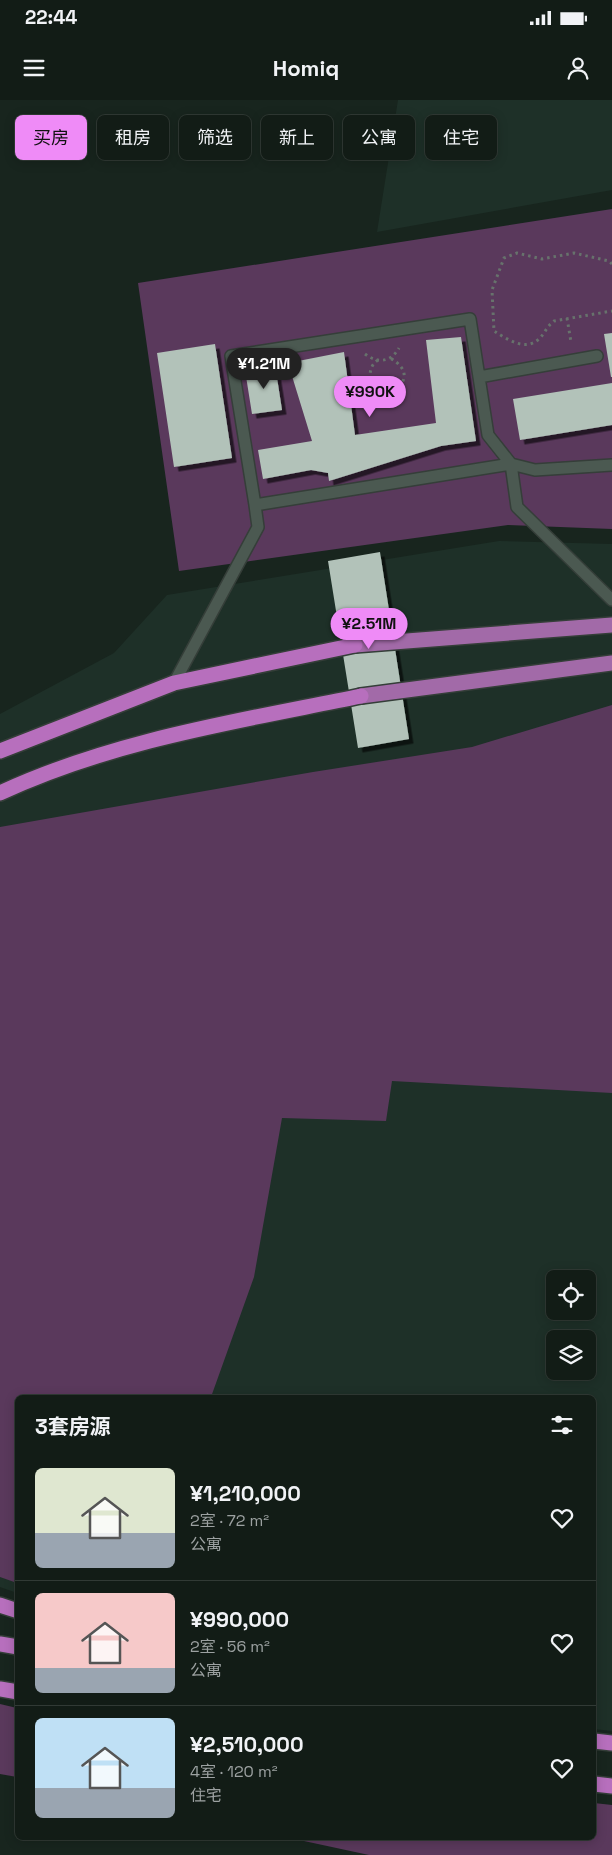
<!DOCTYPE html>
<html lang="zh">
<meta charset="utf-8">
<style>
:root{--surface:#121c16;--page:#1b251f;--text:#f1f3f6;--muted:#9ca1a1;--line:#313a35;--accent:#ef8bf7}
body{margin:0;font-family:"Space Grotesk","Noto Sans SC",sans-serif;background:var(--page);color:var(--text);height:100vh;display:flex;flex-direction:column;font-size:19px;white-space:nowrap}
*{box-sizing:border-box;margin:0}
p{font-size:16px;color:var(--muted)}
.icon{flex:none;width:28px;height:28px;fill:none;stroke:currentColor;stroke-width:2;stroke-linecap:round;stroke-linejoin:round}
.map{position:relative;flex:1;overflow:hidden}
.details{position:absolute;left:15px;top:1295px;width:581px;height:445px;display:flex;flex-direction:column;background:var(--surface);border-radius:8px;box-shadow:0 2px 12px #0003,0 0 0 1px var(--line)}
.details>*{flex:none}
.guide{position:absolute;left:15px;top:15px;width:582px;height:45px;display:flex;gap:10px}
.controls{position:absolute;left:546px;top:1170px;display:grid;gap:10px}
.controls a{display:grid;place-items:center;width:50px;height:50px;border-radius:8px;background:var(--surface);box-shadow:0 2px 12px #0003,0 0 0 1px var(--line);font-size:25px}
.price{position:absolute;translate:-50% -42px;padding:0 11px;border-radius:18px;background:var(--accent);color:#111;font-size:16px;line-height:32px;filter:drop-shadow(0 1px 2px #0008)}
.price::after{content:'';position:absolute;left:50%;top:30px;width:15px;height:11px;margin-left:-8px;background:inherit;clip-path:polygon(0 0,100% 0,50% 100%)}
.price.current{background:#222;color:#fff}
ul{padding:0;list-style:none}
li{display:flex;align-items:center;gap:15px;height:125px;padding:0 20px}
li+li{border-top:1px solid var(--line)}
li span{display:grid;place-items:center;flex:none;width:140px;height:100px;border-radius:8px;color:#555}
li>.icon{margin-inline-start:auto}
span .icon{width:60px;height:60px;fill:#fffc;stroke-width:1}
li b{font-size:21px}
h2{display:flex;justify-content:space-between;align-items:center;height:60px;padding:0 20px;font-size:21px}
.chip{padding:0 18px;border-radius:8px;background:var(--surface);box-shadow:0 2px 12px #0003,0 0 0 1px var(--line);font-size:18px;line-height:45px}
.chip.current{background:var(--accent);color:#111}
.status{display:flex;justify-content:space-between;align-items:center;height:35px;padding:0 25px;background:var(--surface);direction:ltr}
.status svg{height:14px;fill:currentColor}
header{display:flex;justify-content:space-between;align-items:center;height:65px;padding:0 20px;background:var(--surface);font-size:22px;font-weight:700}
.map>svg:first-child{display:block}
.built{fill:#1e3028;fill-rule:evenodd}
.green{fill:#5a395c}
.building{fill:#b2c2b9;filter:url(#shadow)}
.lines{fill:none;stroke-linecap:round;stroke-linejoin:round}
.service-casing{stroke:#353e39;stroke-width:14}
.trunk-casing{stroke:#353e39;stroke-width:18}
.motorway-casing{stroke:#353e39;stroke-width:18}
.path{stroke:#67726c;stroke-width:3;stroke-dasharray:2.5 4;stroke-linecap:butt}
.service{stroke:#4b5951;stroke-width:11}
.trunk{stroke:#a26aa8;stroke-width:15}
.motorway{stroke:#b76fbd;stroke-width:15}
</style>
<div class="status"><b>22:44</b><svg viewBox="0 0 49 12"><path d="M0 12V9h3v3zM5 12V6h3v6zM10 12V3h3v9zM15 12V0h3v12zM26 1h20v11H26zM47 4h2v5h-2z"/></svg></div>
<header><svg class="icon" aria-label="menu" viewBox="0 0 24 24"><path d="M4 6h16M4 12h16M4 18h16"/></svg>Homiq<svg class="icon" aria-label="person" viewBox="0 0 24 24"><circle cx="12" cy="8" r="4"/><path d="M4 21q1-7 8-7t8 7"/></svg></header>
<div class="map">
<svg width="612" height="1755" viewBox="0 0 612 1755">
<defs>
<filter id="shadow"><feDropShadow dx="4.5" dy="4.5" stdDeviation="0" flood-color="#0009"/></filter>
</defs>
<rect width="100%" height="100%" fill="#18251e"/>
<!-- built -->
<path class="built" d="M398,0H612V90L377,132Z
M499,441L612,444V1631L594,1629V1298H18L17,1493L0,1487V614L114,553L167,495ZM555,1179H588V1211H555ZM555,1239H588V1271H555Z"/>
<!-- green -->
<path class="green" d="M612,109V429L508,425L179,471L138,183Z
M612,605V993L392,981L386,1021L282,1018L254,1177L211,1297L18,1298L17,1483L0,1477V727L313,672L472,647Z
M0,1604L17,1608V1677L0,1674Z
M594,1703L612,1705V1755H369L290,1738H594Z"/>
<!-- building -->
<path class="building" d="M612,233V277H611L604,234Z
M461,237L476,341L441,346L329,381L328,373L311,370L263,379L258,350L312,341L288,263L344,252L355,335L436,323L426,240Z
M215,244L232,358L174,367L157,253Z
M275,265L282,310L252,314L245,270Z
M612,283V325L520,340L513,299Z
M380,452L409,639L358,648L328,461Z"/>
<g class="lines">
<defs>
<path id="service" d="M479,277L597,256
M255,405L231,256L470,219L488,335L511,364L535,370L612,365
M174,583L258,427L255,405L511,364L517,407L612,500"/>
<path id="trunk" d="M355,545L612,525
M361,596L612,563"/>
<path id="motorway" d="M0,651L174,583L355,545
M0,693C114,640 239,621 361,596
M0,1505L18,1511
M0,1544L18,1547
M0,1589L18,1592
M594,1641L612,1643
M594,1684L612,1686"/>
</defs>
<!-- service casing -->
<use href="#service" class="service-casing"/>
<!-- trunk casing -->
<use href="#trunk" class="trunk-casing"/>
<!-- motorway casing -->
<use href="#motorway" class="motorway-casing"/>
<!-- path -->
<path class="path" d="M612,164L609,161L574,153L542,159L517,153L504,158L492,190L494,231C507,239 525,252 539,239C545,233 547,226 554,221L612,211
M567,218L571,242
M365,254C378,264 391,262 399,248
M378,260C372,264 370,269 370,277C373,311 430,280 390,258"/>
<!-- service -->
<use href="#service" class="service"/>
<!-- trunk -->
<use href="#trunk" class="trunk"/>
<!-- motorway -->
<use href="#motorway" class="motorway"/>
</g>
</svg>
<div class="controls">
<a><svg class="icon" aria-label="locate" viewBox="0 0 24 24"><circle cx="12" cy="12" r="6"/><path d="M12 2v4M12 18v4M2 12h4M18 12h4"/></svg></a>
<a><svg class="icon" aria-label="layers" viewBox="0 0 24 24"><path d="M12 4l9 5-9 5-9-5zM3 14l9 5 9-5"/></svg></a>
</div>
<b class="price current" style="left:264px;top:290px">¥1.21M</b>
<b class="price" style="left:370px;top:318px">¥990K</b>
<b class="price" style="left:369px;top:550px">¥2.51M</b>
<div class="guide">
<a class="chip current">买房</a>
<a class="chip">租房</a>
<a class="chip">筛选</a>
<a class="chip">新上</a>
<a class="chip">公寓</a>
<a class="chip">住宅</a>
</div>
<section class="details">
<h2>3套房源<svg class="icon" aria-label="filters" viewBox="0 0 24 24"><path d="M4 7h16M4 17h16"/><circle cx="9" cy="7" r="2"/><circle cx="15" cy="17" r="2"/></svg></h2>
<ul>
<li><span style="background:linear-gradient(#dfe7d0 65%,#9aa5b1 0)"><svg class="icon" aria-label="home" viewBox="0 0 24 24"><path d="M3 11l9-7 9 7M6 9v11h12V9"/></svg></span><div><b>¥1,210,000</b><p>2室 · 72 m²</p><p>公寓</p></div><svg class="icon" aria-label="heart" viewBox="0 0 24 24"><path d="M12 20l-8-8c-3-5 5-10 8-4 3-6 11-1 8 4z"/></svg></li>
<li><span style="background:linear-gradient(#f6c9c9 75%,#9aa5b1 0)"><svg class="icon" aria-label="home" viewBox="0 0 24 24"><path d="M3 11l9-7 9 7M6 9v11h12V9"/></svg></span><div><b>¥990,000</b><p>2室 · 56 m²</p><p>公寓</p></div><svg class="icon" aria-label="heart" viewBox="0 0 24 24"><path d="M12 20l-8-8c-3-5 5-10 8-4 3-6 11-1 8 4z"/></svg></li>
<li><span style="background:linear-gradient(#bfe0f5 70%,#9aa5b1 0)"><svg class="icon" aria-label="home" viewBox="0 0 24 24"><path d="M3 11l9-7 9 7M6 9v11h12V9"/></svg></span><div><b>¥2,510,000</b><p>4室 · 120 m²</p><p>住宅</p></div><svg class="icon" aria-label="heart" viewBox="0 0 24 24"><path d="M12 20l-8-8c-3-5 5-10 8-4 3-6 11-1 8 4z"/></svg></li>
</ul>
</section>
</div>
